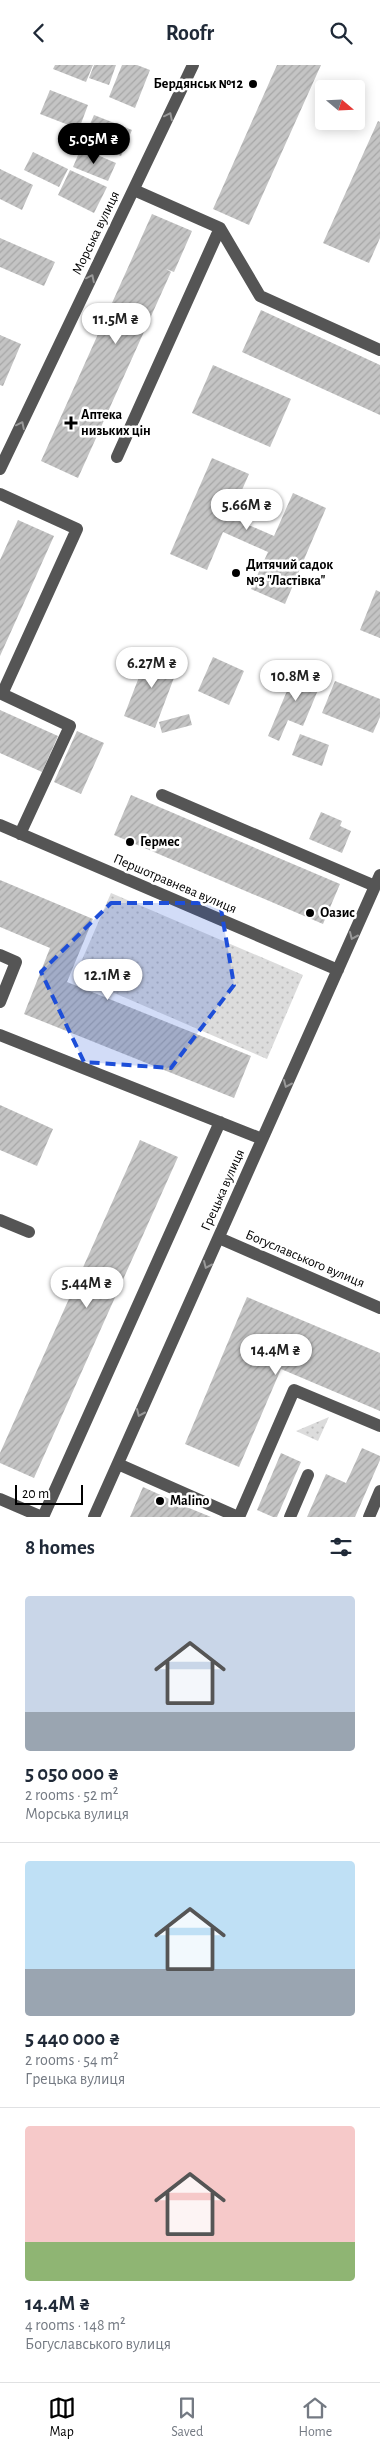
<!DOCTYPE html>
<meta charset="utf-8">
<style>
:root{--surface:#fff;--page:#f2f2f3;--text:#1f2937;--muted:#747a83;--line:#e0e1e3;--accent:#000}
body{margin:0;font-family:"Alegreya Sans",sans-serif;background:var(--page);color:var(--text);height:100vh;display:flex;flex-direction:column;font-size:19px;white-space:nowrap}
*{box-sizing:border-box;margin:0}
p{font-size:16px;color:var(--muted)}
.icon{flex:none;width:28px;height:28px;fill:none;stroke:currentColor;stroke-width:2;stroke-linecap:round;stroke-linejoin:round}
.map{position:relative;height:1452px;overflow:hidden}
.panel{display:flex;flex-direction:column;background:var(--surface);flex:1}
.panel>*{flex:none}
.needle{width:32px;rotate:109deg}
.fabs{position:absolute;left:315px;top:15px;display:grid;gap:10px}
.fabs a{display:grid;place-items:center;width:50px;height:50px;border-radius:5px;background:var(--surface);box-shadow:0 2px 12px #0003;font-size:25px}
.scale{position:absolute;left:15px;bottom:12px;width:68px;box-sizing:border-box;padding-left:5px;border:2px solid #000;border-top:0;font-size:14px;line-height:18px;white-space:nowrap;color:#000;-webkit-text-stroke:4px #fff;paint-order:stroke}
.price{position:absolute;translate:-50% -42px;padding:0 11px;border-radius:18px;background:#fff;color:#222;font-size:16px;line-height:32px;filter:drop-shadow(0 1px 2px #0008)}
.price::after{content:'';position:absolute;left:50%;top:30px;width:15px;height:11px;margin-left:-8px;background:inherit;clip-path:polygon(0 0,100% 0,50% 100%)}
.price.current{background:var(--accent);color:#fff}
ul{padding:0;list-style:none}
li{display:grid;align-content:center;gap:10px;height:265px;padding:0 25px}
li+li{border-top:1px solid var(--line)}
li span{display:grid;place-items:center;height:155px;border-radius:5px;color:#555}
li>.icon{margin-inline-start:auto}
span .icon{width:90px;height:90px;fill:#fffc;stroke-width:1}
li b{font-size:21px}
h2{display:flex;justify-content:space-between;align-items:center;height:60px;padding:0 25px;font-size:21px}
header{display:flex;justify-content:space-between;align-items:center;height:65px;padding:0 25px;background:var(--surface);font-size:22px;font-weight:600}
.dock{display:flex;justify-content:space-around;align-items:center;height:70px;border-top:1px solid var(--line);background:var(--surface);font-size:14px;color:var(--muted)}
.dock a{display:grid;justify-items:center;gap:2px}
.dock .current{color:var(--accent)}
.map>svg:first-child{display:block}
.grass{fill:url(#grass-dots)}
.building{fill:url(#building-hatch)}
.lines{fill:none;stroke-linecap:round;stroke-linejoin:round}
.minor{stroke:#555;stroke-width:12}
.oneway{stroke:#999}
.marked{fill:#1d4ed8;fill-opacity:0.2;stroke:#1d4ed8;stroke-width:4;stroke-dasharray:10 6;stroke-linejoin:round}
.poi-dot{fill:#000;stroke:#fff;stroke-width:2}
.labels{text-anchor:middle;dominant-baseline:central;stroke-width:5;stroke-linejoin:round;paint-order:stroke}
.poi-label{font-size:14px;font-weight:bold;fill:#000;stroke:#fff;text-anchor:start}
.street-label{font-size:14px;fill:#000;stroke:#fff}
</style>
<header><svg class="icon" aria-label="back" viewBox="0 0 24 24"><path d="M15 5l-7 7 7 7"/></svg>Roofr<svg class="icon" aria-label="search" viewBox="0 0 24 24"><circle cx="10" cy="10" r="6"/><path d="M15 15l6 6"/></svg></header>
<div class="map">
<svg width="380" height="1452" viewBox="0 0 380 1452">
<defs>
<pattern id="grass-dots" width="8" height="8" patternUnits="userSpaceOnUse" patternTransform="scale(1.25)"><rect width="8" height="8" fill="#dcdcdc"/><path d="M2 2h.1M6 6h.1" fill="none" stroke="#bbb" stroke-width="1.8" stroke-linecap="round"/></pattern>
<pattern id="building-hatch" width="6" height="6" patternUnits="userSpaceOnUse" patternTransform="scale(1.25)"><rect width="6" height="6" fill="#c4c4c4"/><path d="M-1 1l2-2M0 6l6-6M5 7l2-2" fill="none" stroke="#a7a7a7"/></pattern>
</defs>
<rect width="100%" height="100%" fill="#fff"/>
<!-- grass -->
<path class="grass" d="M111,828L303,910L267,994L75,911Z
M329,1352L318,1376L296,1366Z"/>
<!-- building -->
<path class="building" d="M55,0H93L86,17L53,4Z
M94,0H116L109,20L89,13Z
M122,0H137L150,5L135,43L109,32Z
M277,0H321L249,160L213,144Z
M50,25L88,40L79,64L40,49Z
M94,50L132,65L121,91L83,75Z
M378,56L380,57V173L369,198L323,178Z
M81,83L116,98L108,116L73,102Z
M33,87L68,104L59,122L24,105Z
M0,104L33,120L22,145L0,134Z
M70,105L107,122L94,148L58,130Z
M152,149L192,166L174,207L166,204L171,207L78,413L41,396Z
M0,173L55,197L44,221L0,202Z
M261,245L380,300V350L242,287Z
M0,270L21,279L3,321L0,320Z
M213,300L291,334L270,382L192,348Z
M212,393L249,409L230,452L274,471L293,428L326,443L285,539L251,524L268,487L223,467L207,505L170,489Z
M18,455L54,471L0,591V495Z
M376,525L380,527V573L360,565Z
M149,586L180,597L155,663L124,651Z
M213,592L244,606L229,640L198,626Z
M297,602L323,613L303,661L288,655L279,676L268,671Z
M335,616L380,634V652L373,668L322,648Z
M0,645L58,671L42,707L0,688Z
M189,649L192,660L162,668L159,657Z
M77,666L104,678L81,729L54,717Z
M300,669L329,680L322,701L292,690Z
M131,730L340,819L323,859L114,770Z
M321,747L342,756L340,761L351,766L342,788L309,774Z
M0,815L93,854L67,917L251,991L234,1033L24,949L50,883L0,862Z
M0,1040L53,1064L37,1101L0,1085Z
M140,1075L178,1092L34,1413L0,1398V1388Z
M247,1232L380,1288V1346L281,1304L239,1402L185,1379Z
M362,1383L380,1391V1395L355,1452H307L326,1409L346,1418Z
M281,1388L301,1397L277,1452H273L257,1445Z
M143,1422L189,1443L211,1452H130Z"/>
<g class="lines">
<!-- minor -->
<path class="minor" d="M134,125L220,163L260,231L380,285
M117,392L220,163
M0,404L193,0
M0,429L77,464L2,629L70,661L20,769
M162,730L375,821
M0,760L338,905
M0,890L16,897L0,937
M0,970L262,1074
M0,1155L29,1167
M219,1173L380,1243
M118,1399L238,1452
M0,1434L42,1452
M43,1452L220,1057
M94,1452L380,810
M239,1452L294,1325L380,1361
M290,1452L308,1410
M369,1452L380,1426"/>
</g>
<!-- one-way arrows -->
<defs><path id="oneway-chevron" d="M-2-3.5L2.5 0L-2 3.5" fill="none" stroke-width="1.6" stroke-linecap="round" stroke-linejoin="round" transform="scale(1.25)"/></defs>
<g class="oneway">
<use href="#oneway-chevron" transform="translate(169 51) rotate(-64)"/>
<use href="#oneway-chevron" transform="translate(91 213) rotate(-64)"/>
<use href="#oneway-chevron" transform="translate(21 360) rotate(-64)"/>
<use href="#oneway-chevron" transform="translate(353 871) rotate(114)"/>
<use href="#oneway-chevron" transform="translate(287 1019) rotate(114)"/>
<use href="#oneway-chevron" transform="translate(207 1200) rotate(114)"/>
<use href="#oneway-chevron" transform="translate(140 1348) rotate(114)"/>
</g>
<!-- marked area -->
<path class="marked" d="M111,838H220L234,920L171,1003L84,997L41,907Z"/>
<!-- markers -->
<g class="poi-dot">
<circle cx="253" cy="19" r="5"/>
<path d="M68.5 350.5h5v5h5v5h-5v5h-5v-5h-5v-5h5z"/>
<circle cx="236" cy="508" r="5"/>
<circle cx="130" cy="777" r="5"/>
<circle cx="310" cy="848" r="5"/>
<circle cx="160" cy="1436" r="5"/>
</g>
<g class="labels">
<!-- poi labels -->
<g class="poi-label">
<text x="243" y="19" text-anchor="end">Бердянськ №12</text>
<text x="81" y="350">Аптека<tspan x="81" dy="16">низьких цін</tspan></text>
<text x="246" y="500">Дитячий садок<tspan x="246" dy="16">№3 "Ластівка"</tspan></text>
<text x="140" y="777">Гермес</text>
<text x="320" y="848">Оазис</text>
<text x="170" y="1436">Malino</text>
</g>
<!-- street labels -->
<g class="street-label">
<text transform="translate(96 168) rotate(-64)">Морська вулиця</text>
<text transform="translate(175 819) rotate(23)">Першотравнева вулиця</text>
<text transform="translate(223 1125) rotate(-66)">Грецька вулиця</text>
<text transform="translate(305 1194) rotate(23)">Богуславського вулиця</text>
</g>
</g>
</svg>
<div class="fabs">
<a><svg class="needle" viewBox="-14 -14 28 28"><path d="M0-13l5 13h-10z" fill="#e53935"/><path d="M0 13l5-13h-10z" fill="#747a83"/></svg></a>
</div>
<div class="scale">20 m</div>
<b class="price current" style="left:94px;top:100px">5.05M ₴</b>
<b class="price" style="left:116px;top:280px">11.5M ₴</b>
<b class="price" style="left:247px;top:466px">5.66M ₴</b>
<b class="price" style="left:152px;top:624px">6.27M ₴</b>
<b class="price" style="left:296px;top:637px">10.8M ₴</b>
<b class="price" style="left:108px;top:936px">12.1M ₴</b>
<b class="price" style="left:87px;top:1244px">5.44M ₴</b>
<b class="price" style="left:276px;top:1311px">14.4M ₴</b>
</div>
<section class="panel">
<h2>8 homes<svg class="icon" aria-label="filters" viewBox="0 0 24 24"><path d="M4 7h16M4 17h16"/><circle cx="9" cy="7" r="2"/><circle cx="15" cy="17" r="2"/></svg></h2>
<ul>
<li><span style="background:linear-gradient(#c9d6e8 75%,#9aa5b1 0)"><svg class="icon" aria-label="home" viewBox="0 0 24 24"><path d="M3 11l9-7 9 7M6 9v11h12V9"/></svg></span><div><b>5 050 000 ₴</b><p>2 rooms · 52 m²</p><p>Морська вулиця</p></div></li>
<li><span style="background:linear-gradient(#bfe0f5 70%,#9aa5b1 0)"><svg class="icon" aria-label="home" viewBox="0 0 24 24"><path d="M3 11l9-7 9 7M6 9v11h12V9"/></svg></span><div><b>5 440 000 ₴</b><p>2 rooms · 54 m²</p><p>Грецька вулиця</p></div></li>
<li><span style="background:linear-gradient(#f6c9c9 75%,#8fb573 0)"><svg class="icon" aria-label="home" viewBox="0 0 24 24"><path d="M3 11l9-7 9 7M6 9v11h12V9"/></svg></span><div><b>14.4M ₴</b><p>4 rooms · 148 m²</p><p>Богуславського вулиця</p></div></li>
</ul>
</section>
<nav class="dock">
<a class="current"><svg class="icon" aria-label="map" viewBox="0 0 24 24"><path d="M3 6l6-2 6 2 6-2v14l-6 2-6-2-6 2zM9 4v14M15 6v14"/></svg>Map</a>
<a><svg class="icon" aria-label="saved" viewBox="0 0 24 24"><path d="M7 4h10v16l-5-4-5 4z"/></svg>Saved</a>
<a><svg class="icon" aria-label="home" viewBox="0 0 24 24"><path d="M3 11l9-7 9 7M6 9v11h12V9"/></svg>Home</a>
</nav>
